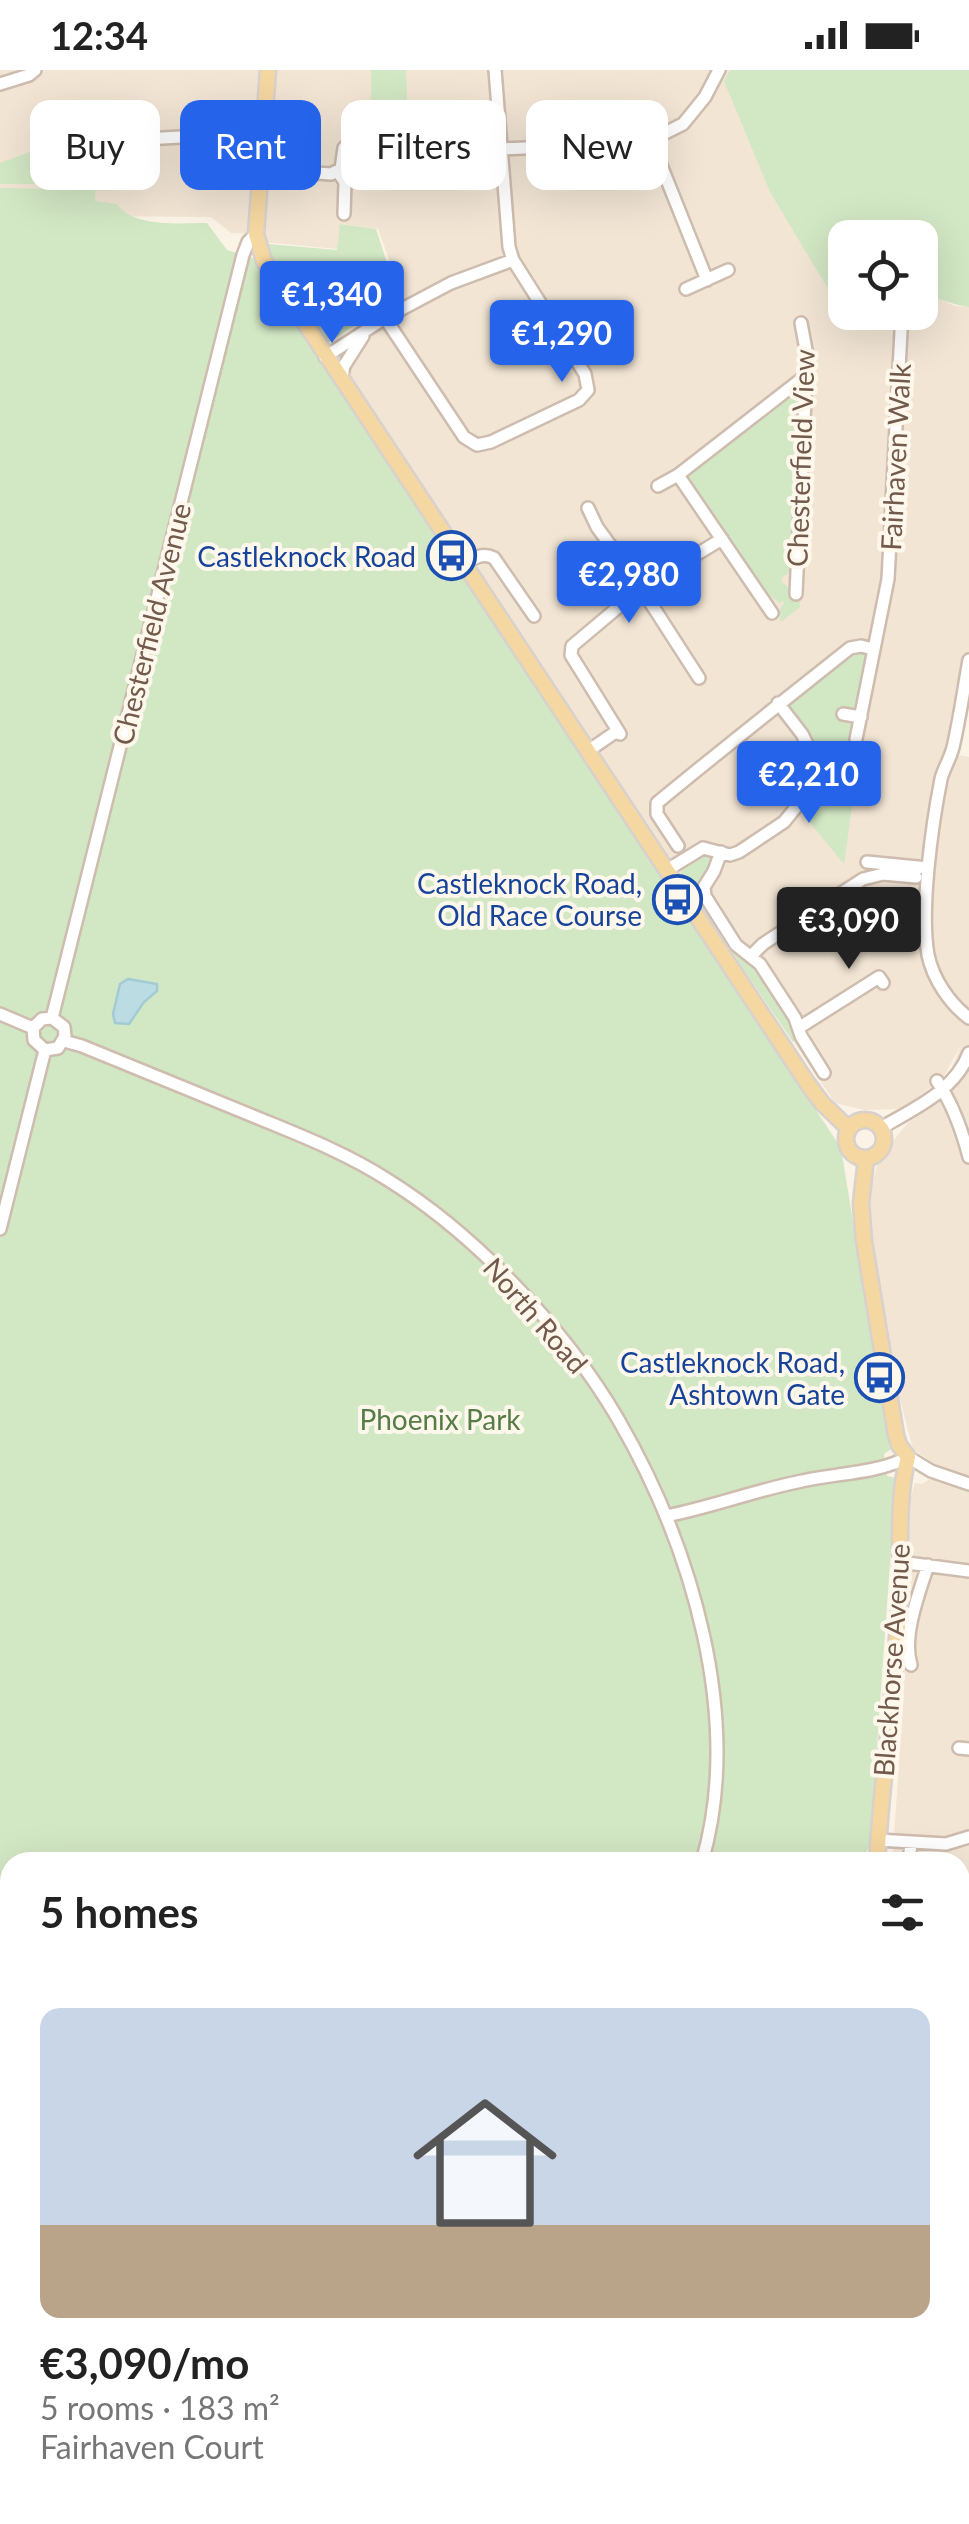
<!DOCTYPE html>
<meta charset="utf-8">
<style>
:root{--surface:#fff;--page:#f6f6f6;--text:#222;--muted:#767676;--accent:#2563eb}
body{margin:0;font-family:Lato,sans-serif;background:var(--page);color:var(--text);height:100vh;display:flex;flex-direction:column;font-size:38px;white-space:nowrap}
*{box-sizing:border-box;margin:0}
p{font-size:32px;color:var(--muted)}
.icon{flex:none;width:55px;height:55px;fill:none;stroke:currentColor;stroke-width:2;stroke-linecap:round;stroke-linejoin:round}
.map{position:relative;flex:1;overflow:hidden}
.sheet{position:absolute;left:0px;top:1782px;width:970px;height:672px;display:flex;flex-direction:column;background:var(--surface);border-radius:30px 30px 0 0;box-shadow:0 10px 40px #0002}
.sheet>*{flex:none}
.banner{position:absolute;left:30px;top:30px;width:910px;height:90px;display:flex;gap:20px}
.controls{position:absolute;left:828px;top:150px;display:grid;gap:20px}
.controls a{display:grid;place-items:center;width:110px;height:110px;border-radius:20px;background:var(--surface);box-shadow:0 10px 40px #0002;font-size:50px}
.price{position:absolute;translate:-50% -85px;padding:0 22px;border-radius:10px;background:var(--accent);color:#fff;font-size:32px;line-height:65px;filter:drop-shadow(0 2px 5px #0008)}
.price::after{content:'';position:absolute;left:50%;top:60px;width:30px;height:22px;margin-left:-15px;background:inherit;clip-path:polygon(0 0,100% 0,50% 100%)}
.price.selected{background:#222;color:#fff}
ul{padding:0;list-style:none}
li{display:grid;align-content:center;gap:20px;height:530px;padding:0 40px}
li span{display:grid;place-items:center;height:310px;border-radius:20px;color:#555}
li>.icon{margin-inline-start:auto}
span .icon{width:180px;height:180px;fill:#fffc;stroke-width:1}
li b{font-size:42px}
h2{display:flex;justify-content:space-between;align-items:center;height:120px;padding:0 40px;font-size:42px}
.tag{padding:0 35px;border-radius:20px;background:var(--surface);box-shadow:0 10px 40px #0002;font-size:35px;line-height:90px}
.tag.selected{background:var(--accent);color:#fff}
.status{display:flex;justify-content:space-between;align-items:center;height:70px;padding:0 50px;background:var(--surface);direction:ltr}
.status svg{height:28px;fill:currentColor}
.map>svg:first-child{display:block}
.residential{fill:#f2e5d4}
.green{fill:#d2e7c4}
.water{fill:#bbdce3;stroke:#a2cbd4;stroke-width:2.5}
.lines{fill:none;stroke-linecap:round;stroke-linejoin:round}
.minor-casing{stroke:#cebdaf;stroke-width:16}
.major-casing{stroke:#d8d1cd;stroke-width:19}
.minor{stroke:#fff;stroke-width:11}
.major{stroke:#f5d7a1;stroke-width:14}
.labels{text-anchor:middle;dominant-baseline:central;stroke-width:8;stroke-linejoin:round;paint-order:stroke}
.street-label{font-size:28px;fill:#725a4c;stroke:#fef7eb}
.transit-label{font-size:28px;fill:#164399;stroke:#fef7eb;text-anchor:end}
.park-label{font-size:28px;fill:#567c47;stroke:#fef7eb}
</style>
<div class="status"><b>12:34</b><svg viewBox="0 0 49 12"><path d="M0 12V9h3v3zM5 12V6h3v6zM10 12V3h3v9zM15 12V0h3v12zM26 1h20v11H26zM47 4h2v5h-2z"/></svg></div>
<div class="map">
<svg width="969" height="2454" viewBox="0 0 969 2454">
<rect width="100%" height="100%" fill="#fbf3e5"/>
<!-- residential -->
<path class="residential" d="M0,0H730L725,11L830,222L845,210V242H920V215L922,225L934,227L955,236L969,237V615L958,685L969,687V1407L939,1397L913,1379L895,1310L870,1176L868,1128L877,1096L896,1067L908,1053L938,1033L961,975L943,1008L902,1039L864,1040L835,1033L346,310L349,298L372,263L408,241L378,159L341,154L338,179L262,172L261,164L231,163L211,147L89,146L57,130L0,129Z
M933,1407L969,1418V2021L960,2023V1792H892L904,1624L900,1617L909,1531L910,1429L915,1413L922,1414Z"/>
<!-- green -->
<path class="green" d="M371,0H406L408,54L394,65L383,60V49H371Z
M730,0H969V237C952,235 938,227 921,225L920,168H845V210L830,222L770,122L724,11Z
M106,48L111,62C98,85 96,105 95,131L117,134C133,158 181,153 207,153L227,180L253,188L841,1078L863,1213L873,1252L872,1263L890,1380L884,1384L887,1406L896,1408L870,1774L862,1792H10V2445H576L572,2454H0V118L63,119L73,111L64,114H0V93L57,72H74L70,61L78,66L84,63L93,49Z
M340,154L376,159L398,227L328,273L322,270L269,186L268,174L337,180Z
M794,321L800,329L791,502L781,508L782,512L790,519L792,528L799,529L800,537L781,552C779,545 778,540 784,534L783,531L780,533L767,524L687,411V403Z
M856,579L868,583L855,652L854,667L861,672L844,794L801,742C811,726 821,682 811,665C804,653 793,645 786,633Z
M709,786L711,791L705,804L696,814V822L734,880L754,894L793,955L796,970L793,972L680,806C683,793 698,787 709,786Z"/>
<!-- water -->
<path class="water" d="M128,909L157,914V921L144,932L129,954L115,953L113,944L120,914Z"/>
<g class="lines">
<defs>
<path id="minor" d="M495,0L509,177L513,190
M0,14L29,5L35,0
M126,70L236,64L262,65
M651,70L707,210
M500,79L616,74L651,70L683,54L705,27L719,0
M260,99L331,104L341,99L344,78C353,67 369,66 382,70L385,75
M338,102L345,112L344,144
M686,219L728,200
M325,287L385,248L464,367L477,375L491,372L579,330L588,320L585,304L513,190L451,213L385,248
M341,310L344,296L363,266
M678,405L772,543
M658,416L678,405L804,307
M588,438L597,457L641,518L699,608
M464,495C474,488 482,482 494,488L534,546
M796,524L807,285L801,253
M969,590C964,618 960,646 954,673C952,686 944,697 941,709C932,755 920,839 928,885C933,909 950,934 969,948
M843,644L861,647
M620,664L571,585L572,576L641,518L722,469
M856,669L888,509L902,242
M588,681L617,661
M678,776L657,744V733C721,680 786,629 850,578L861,576L873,579
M721,782L714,801L704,817L705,826L736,875L760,894L795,948L801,966L824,1003
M867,792L928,798
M667,800L703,778L730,785L739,782L784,752L801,731L809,684L808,676L802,664L778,633
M751,886L763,874L863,809L883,804L916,807
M0,944L33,958
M52,948L243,185L248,172L256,164
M800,957L879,907L883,913
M64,971L82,976C141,1000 199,1024 258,1048C302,1066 348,1084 388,1110C475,1164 566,1260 618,1349C691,1475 744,1648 702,1792
M45,980L58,978L65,966L64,957L52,948
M45,980L34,970L33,958L42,949L52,948
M937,1011C953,1034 962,1060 969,1087
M881,1058C913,1039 955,1021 969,983
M0,1159L45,980
M666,1446C712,1437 756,1420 802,1411C836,1403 877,1404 908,1387L931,1401L969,1414
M900,1492L969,1501
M911,1595C902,1566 919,1523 928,1495
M959,1678L969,1679
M878,1770L946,1774L969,1767
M909,1792L911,1773
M960,1977L969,1975
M283,2454L306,2445
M475,2454L477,2445"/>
<path id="major" d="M268,0L256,164L264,191L808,1014L822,1033L849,1059
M846 1069a19 19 0 1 1 38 0a19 19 0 1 1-38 0Z
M866,1089L861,1133L864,1171L896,1365L899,1375L908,1387C897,1429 901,1474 900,1517C897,1609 882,1701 877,1792
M597,2454L601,2445"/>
</defs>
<!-- minor casing -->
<use href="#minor" class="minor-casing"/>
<!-- major casing -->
<use href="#major" class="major-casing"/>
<!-- minor -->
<use href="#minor" class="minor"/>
<!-- major -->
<use href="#major" class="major"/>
</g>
<!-- icons -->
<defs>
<symbol id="bus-ring" viewBox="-11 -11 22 22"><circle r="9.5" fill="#fef7eb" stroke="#1a4fb4" stroke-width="1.5"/><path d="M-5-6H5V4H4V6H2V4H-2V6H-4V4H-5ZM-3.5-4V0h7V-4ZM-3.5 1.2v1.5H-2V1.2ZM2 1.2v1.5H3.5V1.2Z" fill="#1a4fb4"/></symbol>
</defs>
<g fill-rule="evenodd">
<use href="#bus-ring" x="424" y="458" width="55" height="55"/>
<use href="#bus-ring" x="650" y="802" width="55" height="55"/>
<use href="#bus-ring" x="852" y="1280" width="55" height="55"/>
</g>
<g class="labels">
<!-- street labels -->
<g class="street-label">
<text transform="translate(895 387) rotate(-87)">Fairhaven Walk</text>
<text transform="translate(800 388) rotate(-88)">Chesterfield View</text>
<text transform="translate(151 554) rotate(-76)">Chesterfield Avenue</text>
<text transform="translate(536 1245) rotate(49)">North Road</text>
<text transform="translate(891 1590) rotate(-86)">Blackhorse Avenue</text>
</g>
<!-- transit labels -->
<g class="transit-label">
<text x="416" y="486">Castleknock Road</text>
<text x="642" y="813">Castleknock Road,<tspan x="642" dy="32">Old Race Course</tspan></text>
<text x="845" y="1292">Castleknock Road,<tspan x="845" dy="32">Ashtown Gate</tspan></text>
</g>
<!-- park labels -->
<g class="park-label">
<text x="440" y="1349">Phoenix Park</text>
</g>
</g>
</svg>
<div class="controls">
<a><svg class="icon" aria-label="locate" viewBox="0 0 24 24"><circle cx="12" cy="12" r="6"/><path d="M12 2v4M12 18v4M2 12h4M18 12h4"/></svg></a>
</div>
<b class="price" style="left:332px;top:276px">€1,340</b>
<b class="price" style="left:562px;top:315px">€1,290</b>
<b class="price" style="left:629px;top:556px">€2,980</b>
<b class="price" style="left:809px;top:756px">€2,210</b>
<b class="price selected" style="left:849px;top:902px">€3,090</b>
<div class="banner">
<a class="tag">Buy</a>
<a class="tag selected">Rent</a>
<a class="tag">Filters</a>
<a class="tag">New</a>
</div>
<section class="sheet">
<h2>5 homes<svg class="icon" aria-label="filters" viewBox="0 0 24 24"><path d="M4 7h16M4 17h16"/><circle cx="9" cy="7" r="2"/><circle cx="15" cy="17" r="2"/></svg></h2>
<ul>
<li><span style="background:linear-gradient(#c9d6e8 70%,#b9a48a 0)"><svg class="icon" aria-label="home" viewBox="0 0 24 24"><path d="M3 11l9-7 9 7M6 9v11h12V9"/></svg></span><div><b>€3,090/mo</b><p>5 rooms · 183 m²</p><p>Fairhaven Court</p></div></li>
</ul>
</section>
</div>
